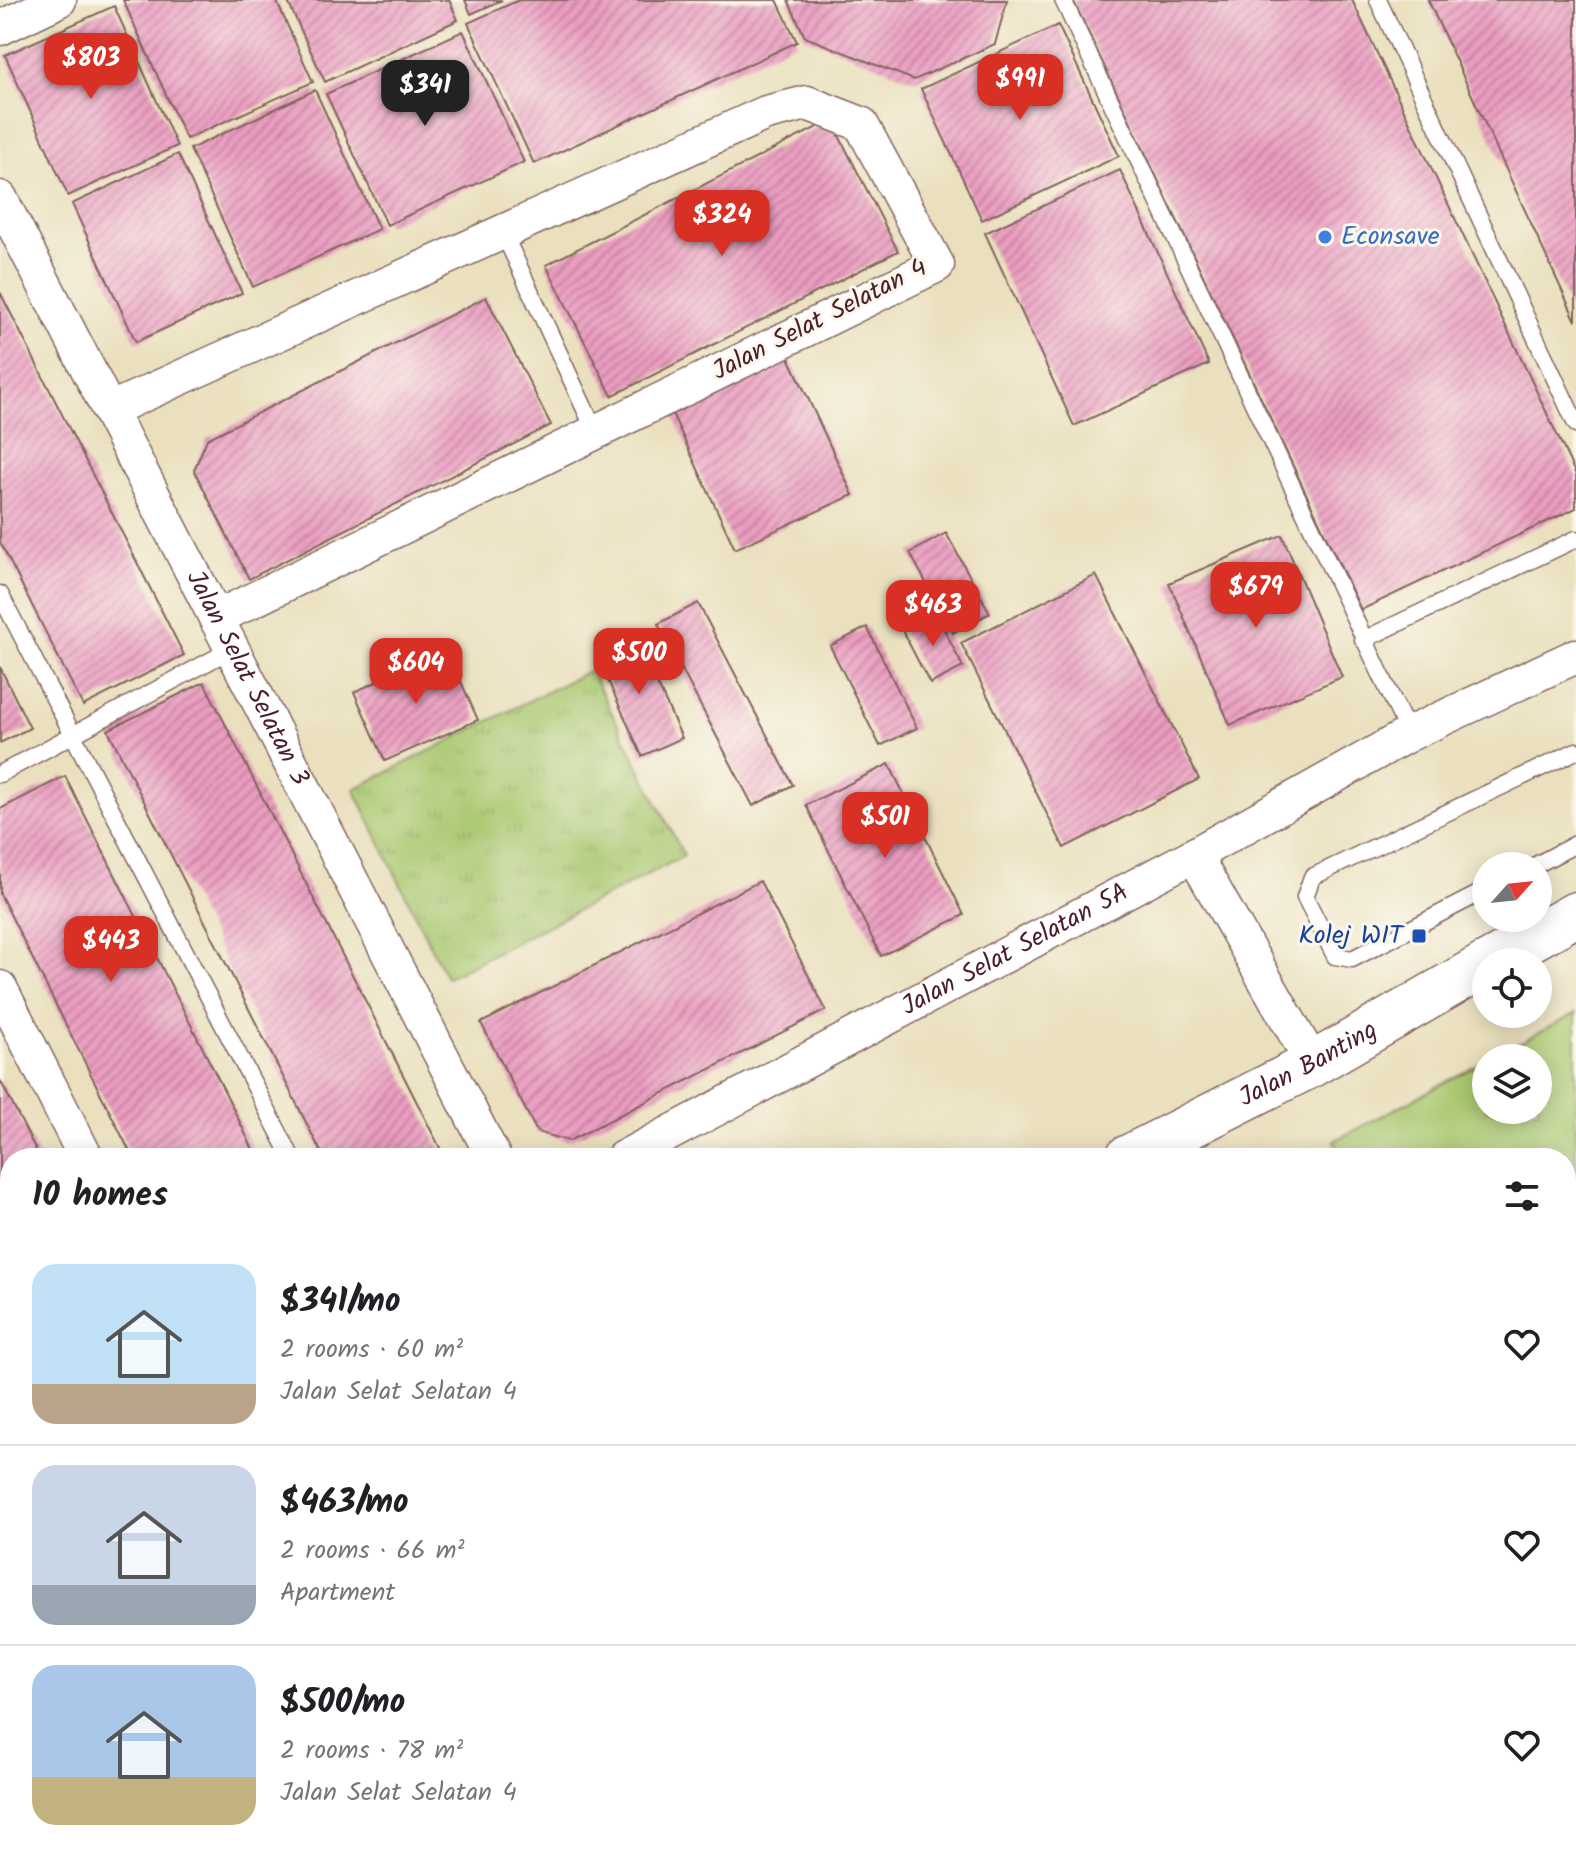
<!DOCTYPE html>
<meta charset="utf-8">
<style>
:root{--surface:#fff;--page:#f6f6f6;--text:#202124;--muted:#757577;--line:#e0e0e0;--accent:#d93025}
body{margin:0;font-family:Kalam,sans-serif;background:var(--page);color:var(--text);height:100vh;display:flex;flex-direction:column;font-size:30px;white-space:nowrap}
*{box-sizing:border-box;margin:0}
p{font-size:26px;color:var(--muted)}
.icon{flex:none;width:44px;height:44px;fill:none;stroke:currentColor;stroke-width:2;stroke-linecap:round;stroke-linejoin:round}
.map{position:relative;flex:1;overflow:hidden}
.details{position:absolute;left:0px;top:1148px;width:1576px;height:714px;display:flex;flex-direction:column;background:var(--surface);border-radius:32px 32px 0 0;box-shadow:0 4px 20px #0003}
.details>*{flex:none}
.needle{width:52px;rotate:63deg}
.buttons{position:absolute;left:1472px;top:852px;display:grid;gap:16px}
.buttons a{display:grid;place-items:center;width:80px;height:80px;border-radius:50%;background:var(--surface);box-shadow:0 4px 20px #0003;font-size:40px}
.price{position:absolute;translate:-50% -68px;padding:0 18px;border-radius:16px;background:var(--accent);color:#fff;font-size:26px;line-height:52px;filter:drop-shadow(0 2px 4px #0008)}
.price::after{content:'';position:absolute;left:50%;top:48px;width:24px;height:18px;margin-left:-12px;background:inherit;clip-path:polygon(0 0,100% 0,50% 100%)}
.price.on{background:#222;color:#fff}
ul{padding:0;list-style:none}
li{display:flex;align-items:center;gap:24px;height:200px;padding:0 32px}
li+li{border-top:2px solid var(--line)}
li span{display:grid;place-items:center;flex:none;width:224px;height:160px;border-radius:24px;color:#555}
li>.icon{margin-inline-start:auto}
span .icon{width:96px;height:96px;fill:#fffc;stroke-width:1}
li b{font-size:34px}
h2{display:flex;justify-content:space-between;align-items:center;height:96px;padding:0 32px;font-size:34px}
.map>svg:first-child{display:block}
.grass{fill:url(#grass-tufts);stroke:#7a744e;stroke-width:2}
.pitch{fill:#a9c870;stroke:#7a744e;stroke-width:2}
.building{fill:url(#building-hatch)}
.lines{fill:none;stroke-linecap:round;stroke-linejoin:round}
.lane-casing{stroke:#82635e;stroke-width:19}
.street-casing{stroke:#82635e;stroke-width:37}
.secondary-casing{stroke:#82635e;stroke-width:47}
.lane{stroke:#fff;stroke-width:16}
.street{stroke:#fff;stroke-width:34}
.secondary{stroke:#fff;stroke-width:44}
.shop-dot{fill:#3f7fe0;stroke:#fbf7ec;stroke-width:3}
.transit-dot{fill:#1a4fb4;stroke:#fbf7ec;stroke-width:3}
.labels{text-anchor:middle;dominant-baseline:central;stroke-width:6;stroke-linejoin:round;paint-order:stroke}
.shop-label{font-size:26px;fill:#366cbe;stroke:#fbf7ec;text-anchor:start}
.street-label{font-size:26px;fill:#4a1f2b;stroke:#fbf7ec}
.transit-label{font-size:26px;fill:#164399;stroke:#fbf7ec;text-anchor:end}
</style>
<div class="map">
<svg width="1576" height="1861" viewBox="0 0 1576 1861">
<defs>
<pattern id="grass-tufts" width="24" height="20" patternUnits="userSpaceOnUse" patternTransform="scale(2)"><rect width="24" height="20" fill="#a9c870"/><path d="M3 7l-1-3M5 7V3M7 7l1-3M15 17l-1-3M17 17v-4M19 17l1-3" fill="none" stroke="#93ab61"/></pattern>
<pattern id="building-hatch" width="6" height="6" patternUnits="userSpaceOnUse" patternTransform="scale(2)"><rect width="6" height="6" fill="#ea9dc0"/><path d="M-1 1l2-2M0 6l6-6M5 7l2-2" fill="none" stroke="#c07f9c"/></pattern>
</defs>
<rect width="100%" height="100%" fill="#fbf7ec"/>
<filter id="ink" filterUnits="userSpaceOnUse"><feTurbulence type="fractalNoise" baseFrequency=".0125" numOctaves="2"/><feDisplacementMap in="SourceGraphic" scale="16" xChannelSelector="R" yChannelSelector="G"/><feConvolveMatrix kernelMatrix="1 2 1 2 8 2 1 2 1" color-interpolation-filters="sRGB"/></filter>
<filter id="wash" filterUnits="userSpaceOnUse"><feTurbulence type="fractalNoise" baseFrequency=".006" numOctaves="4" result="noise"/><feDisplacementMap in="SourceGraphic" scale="32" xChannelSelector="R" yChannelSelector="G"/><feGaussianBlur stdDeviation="1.8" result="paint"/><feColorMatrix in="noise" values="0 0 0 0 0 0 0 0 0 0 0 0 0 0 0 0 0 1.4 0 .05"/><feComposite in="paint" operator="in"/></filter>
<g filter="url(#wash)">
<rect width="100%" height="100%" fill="#eae0be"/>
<!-- grass -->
<path class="grass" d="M590,670L684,856L446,978L354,789Z
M902,1852H1012L1017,1861H907Z"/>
<!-- pitch -->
<path class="pitch" d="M1576,1013V1622L1566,1602V1158H1343L1334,1141L1486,1061V1110H1538V1058H1491Z"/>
<g id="blocks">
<!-- building -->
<path class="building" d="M123,0H276L313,82L186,139Z
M287,0H449L458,20L325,82Z
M465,0H502L471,14Z
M519,0H777L797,42L534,164L468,23Z
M788,0H1007L995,44L914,80L805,37Z
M1073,0H1352L1576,475V508L1361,610Z
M1428,0H1576V321Z
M114,6L177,146L68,196L5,55Z
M1058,25L1119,156L982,220L921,89Z
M463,31L524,162L387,225L326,94Z
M315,90L379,229L253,287L190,149Z
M831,120L898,251L612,396L546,265Z
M178,154L242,293L136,342L72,204Z
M1120,170L1209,364L1074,426L985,233Z
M0,292L184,655L83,706L0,542Z
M486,297L551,425L249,579L194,470L207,439Z
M787,353L853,495L735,549L669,407Z
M946,533L990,613L953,633L910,553Z
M1282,535L1342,677L1230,725L1169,583Z
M1096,575L1199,779L1064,848L961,643Z
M698,603L793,785L753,806L658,624Z
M936,613L963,667L930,684L902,630Z
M867,627L917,728L880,746L830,646Z
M635,635L682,738L642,756L596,654Z
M447,650L478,720L385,761L354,692Z
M0,667L30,728L0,743Z
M204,682L396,1061L445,1158H324L266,1043L108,730Z
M889,764L964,915L881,956L806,805Z
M65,776L233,1108L257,1158H133L0,894V809Z
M760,881L826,1010L569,1141L537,1132L481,1023Z
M0,1080L40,1158H10V1219L0,1224Z
M10,1278V1435L0,1440V1283Z
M1566,1767L1576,1786V1861H1560L1555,1852H1566Z
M73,1852H149L154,1861H74L70,1854Z
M236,1852H328L331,1859L240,1861Z
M348,1852H367L352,1860Z
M410,1852H421L426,1861H392Z
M544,1852H611L616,1861H527Z
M626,1852H694L677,1861H630Z
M1248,1852H1365L1369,1861H1253Z
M1377,1852H1447L1451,1861H1382Z
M1457,1852H1512L1516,1861H1462Z"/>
</g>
</g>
<g filter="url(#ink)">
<use href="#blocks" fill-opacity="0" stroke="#82635e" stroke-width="2"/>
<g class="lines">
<defs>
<path id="lane" d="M1063,0L1409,734
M1378,0L1576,424
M503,232L595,431
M0,594L292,1158
M1363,640L1576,539
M0,774L232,649
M1534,866L1576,844
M1486,890L1352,959L1335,956L1305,897L1312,877L1576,751
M0,1244L10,1238"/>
<g id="street">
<path d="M0,28L59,0"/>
<path id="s1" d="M0,198L494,1158"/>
<path d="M109,410L766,113L807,103L861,124L937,265L216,618"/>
<path d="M1194,855L1409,734L1576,656"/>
<path d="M0,988L86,1158"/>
<path id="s2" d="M623,1158L1194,855L1313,1064"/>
<path d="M0,1490L10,1485"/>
<path d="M202,1852L206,1861"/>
<path d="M480,1852L484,1861"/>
<path d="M752,1852L757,1861"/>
</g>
<g id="secondary">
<path d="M1490,962L1576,914"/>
<path id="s3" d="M1127,1158L1313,1064L1486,964"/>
<path d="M0,1796L10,1788"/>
</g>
</defs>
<!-- lane casing -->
<use href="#lane" class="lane-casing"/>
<!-- street casing -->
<use href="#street" class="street-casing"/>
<!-- secondary casing -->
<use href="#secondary" class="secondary-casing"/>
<!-- lane -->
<use href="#lane" class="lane"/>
<!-- street -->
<use href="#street" class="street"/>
<!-- secondary -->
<use href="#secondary" class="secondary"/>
</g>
</g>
<!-- markers -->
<circle class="shop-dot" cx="1325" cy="237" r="8"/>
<rect class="transit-dot" x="1411" y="928" width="16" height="16" rx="4"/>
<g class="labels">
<!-- shop labels -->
<g class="shop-label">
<text x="1341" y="237">Econsave</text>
</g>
<!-- street labels -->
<g class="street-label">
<text transform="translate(820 320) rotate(-27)">Jalan Selat Selatan 4</text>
<text stroke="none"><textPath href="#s1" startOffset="540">Jalan Selat Selatan 3</textPath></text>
<text stroke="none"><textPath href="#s2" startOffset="444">Jalan Selat Selatan 5A</textPath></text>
<text stroke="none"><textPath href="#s3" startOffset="204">Jalan Banting</textPath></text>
</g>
<!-- transit labels -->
<g class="transit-label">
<text x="1403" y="936">Kolej WIT</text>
</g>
</g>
</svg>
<div class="buttons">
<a><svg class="needle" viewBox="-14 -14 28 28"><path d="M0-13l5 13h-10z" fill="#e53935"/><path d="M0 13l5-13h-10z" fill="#757577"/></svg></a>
<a><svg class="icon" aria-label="locate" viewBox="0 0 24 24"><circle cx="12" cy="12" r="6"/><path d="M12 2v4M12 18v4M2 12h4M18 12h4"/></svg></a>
<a><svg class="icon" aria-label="layers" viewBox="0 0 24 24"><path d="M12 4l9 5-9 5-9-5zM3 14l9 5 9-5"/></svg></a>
</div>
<b class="price" style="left:91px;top:101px">$803</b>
<b class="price" style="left:1020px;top:122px">$991</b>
<b class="price on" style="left:425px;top:128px">$341</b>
<b class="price" style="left:722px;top:258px">$324</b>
<b class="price" style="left:1256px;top:630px">$679</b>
<b class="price" style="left:933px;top:648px">$463</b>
<b class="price" style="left:639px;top:696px">$500</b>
<b class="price" style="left:416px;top:706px">$604</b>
<b class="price" style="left:885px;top:860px">$501</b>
<b class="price" style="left:111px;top:984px">$443</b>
<section class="details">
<h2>10 homes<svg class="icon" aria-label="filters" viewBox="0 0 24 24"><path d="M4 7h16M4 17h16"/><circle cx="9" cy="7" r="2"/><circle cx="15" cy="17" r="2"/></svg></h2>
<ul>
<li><span style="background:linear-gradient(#bfe0f5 75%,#b9a48a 0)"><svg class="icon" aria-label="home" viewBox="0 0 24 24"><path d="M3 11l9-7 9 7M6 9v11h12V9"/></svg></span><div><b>$341/mo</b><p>2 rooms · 60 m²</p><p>Jalan Selat Selatan 4</p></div><svg class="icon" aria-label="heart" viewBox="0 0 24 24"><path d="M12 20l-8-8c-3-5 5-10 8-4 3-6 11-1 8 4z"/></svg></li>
<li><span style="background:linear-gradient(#c9d6e8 75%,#9aa5b1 0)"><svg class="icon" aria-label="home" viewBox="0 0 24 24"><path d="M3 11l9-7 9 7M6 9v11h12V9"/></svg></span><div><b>$463/mo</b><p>2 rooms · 66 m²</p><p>Apartment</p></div><svg class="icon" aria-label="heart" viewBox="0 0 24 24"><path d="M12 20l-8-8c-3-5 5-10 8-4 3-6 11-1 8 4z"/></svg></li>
<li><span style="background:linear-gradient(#a9c7e8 70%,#c2b280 0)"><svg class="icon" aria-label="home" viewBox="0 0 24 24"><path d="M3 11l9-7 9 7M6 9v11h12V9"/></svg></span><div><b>$500/mo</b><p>2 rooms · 78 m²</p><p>Jalan Selat Selatan 4</p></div><svg class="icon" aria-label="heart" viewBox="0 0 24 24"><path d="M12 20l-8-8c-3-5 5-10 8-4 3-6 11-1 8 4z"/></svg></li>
</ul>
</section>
</div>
